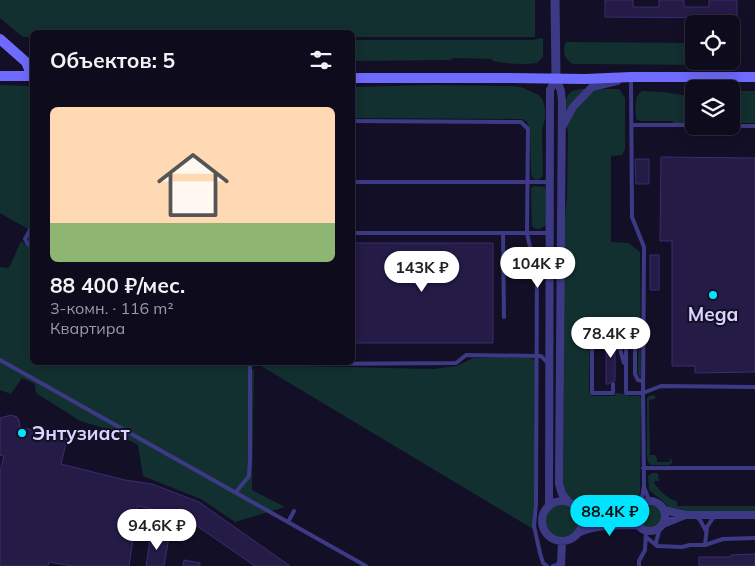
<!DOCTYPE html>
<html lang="ru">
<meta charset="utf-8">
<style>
:root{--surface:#0e0b1c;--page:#171425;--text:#f1f3f6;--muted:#9b9ba3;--line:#2e2b3b;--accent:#00e5ff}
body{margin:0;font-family:Mulish,sans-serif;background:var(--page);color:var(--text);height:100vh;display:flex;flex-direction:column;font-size:19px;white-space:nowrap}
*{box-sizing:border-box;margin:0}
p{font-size:16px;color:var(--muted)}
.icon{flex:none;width:28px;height:28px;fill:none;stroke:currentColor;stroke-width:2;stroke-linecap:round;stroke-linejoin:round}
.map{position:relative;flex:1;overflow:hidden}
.details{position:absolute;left:30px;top:30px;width:325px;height:335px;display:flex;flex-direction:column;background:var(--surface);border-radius:8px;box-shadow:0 2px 12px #0003,0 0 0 1px var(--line)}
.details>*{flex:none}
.buttons{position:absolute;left:685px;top:15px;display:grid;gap:10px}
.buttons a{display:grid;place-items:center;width:55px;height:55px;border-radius:8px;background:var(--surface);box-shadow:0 2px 12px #0003,0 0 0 1px var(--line);font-size:25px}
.price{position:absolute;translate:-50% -42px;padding:0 11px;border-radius:18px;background:#fff;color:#222;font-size:16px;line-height:32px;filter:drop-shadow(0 1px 2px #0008)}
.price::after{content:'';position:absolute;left:50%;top:30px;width:15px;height:11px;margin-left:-8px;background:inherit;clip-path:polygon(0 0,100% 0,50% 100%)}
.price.current{background:var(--accent);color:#111}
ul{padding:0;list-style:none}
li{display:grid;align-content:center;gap:10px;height:265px;padding:0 20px}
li+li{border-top:1px solid var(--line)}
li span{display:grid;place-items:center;height:155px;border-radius:8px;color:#555}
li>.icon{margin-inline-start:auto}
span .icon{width:90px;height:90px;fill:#fffc;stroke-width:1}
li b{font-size:21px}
h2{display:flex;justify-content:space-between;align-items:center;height:60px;padding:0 20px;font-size:21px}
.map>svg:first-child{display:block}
.green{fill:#12302f}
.building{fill:#241b47;stroke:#3b2d73}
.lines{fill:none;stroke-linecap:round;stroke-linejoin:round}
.service{stroke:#3d3a85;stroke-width:4}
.minor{stroke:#3d3a85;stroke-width:8}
.tertiary{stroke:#3d3a85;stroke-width:9}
.secondary{stroke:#6f6bff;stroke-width:10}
.poi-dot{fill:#00e5ff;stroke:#130f26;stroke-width:2}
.labels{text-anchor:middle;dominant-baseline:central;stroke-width:4;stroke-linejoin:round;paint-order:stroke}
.poi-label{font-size:19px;font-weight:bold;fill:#d9d4ff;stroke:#130f26}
</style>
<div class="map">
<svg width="755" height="566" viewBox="0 0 755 566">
<rect width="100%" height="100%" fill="#130f26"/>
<!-- green -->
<path class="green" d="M0,0H535V37H353L352,32H32V40L29,37H23L0,18Z
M543,38V57L537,63C522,65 508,64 493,61L492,59L454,58L450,60L353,61V40H531Z
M566,42L694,43V61H719V65L573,64C564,59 562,51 566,42Z
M0,85L32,86V241L25,237L28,229L0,213Z
M431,85L510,86L521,87L539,95L543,100L545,109V119L542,129L543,175L541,178L537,180L533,178L531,174L530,130L527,122L522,119L353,118V87Z
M581,89H619L625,98V150L622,155L611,156V242L629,243L640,252L641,377L638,374L639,326L636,321L593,320L591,321L590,325L589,392L590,395L594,396H614L616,393C623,393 621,394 626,395C630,397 636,395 640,396L641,399L640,492C639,497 638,502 633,506C626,512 605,513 595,511C589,510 570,498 566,493C564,490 564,489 563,486L564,229L567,197L568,133L565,117L564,107L568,95L572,91Z
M642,91L664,92L688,96H694V123H673V121H640L636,119C636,109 633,97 642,91Z
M738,91H755V123H731V93Z
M534,186L545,187L546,190V225C542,229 536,231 532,226L531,188Z
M21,241L32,248V362H240L254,370L252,490L285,507L235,522L201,499L143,476L138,445L107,429L80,421L36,393L35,384L22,378L11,394L0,390V267L9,268Z
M473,358H530L535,360V510L533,516V529L256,363H293L297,366L433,369L457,366Z
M653,395L655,396V399L649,400L650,455H655L657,458V462H670V458L672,460V463L669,465H651L648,462L647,457V398L649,396Z
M652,473H658L659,481H655L654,483C660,491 667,499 677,501V506H755V511L676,512L671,510L662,500L656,496L649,490L648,476Z
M545 521a17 17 0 1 1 34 0a17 17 0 1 1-34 0Z
M638 517a12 12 0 1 1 24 0a12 12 0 1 1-24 0Z"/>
<!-- building -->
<path class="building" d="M605,0H633V7H659V0H684V7H709V0H737V18L605,17Z
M661,157L755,158V372L695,373V366H672V241H660Z
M635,159H649V184H636Z
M352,243H493V343H352Z
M650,255H659V290H650Z
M606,337H609L610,340L613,342L615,341L617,339L619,340H622V346H619L615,349V381H612L609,384H606Z
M11,415L17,417L19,420L20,427L67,439L61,464L125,480L152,484L199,502L290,566H255L184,517L172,511L156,510L138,506L129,566H72L49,562L48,566H0V472L4,456L0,455V418Z
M151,534L169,537L164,566H146Z
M755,554V566H699V557H731V555Z
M184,560L200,563V566H183Z"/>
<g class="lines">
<!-- service -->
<path class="service" d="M352,121L521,122L528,129L527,233L530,247L537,259L536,505L534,526L540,553L543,563L547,566
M632,125H694
M731,126H755
M352,182H549
M32,226L25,239L28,244L32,247
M352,233H549
M503,233L504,317
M616,330H618L620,337
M613,338V333L618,328L623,330L626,332V393H643L644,247L632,217L631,79
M620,349L624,363
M0,360L366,566
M303,362L304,364L456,363L466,355L536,356H541L549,364
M613,384V393H592V323H632L635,328V374L638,380L643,381
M643,468H755
M644,487L649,500
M236,492L249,476L250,459V362
M641,504L644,485L643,393L661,386L755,387
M696,516L700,520L706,531
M288,522L294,511
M646,537L657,546L682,547L690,545H705L723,539L755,538
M705,545L707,527L715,515
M657,546L656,542L660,528
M553,566L557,565L560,561
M639,566V561L645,550L646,531"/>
<!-- minor -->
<path class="minor" d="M556,78L561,91L562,101L559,484L562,494L569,502
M562,127L573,107L592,87L617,81
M635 516a15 15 0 1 1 30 0a15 15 0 1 1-30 0Z
M542 521a20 20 0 1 1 40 0a20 20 0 1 1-40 0Z
M549,506L550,90L556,78
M664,510L685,515H755
M579,511C596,520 617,515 635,514
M663,524L685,515
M578,533C596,524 618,526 638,525
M561,566L562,541"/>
<!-- tertiary -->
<path class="tertiary" d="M555,0L556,78"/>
<!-- secondary -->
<path class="secondary" d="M0,39L26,62L32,76
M0,76H32
M352,78H509L585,79L631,77H755"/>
</g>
<!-- markers -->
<g class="poi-dot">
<circle cx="713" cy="295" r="5"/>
<circle cx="22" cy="433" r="5"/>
</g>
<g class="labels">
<!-- poi labels -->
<g class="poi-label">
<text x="713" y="314">Mega</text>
<text x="32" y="433" text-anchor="start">Энтузиаст</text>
</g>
</g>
</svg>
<div class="buttons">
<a><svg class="icon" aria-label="locate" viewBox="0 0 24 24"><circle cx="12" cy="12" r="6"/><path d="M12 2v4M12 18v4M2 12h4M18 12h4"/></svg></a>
<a><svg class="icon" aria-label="layers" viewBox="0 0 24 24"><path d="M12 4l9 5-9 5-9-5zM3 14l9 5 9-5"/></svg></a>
</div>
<b class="price" style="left:538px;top:289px">104K ₽</b>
<b class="price" style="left:422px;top:293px">143K ₽</b>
<b class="price" style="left:611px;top:359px">78.4K ₽</b>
<b class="price current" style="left:610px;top:537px">88.4K ₽</b>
<b class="price" style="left:157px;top:551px">94.6K ₽</b>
<section class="details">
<h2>Объектов: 5<svg class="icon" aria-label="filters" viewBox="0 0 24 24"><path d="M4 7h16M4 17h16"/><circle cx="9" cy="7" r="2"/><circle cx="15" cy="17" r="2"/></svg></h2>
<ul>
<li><span style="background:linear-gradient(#ffd9b3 75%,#8fb573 0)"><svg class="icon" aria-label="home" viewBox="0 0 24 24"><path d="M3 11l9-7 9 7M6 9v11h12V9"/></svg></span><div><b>88 400 ₽/мес.</b><p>3-комн. · 116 m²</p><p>Квартира</p></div></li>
</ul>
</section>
</div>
